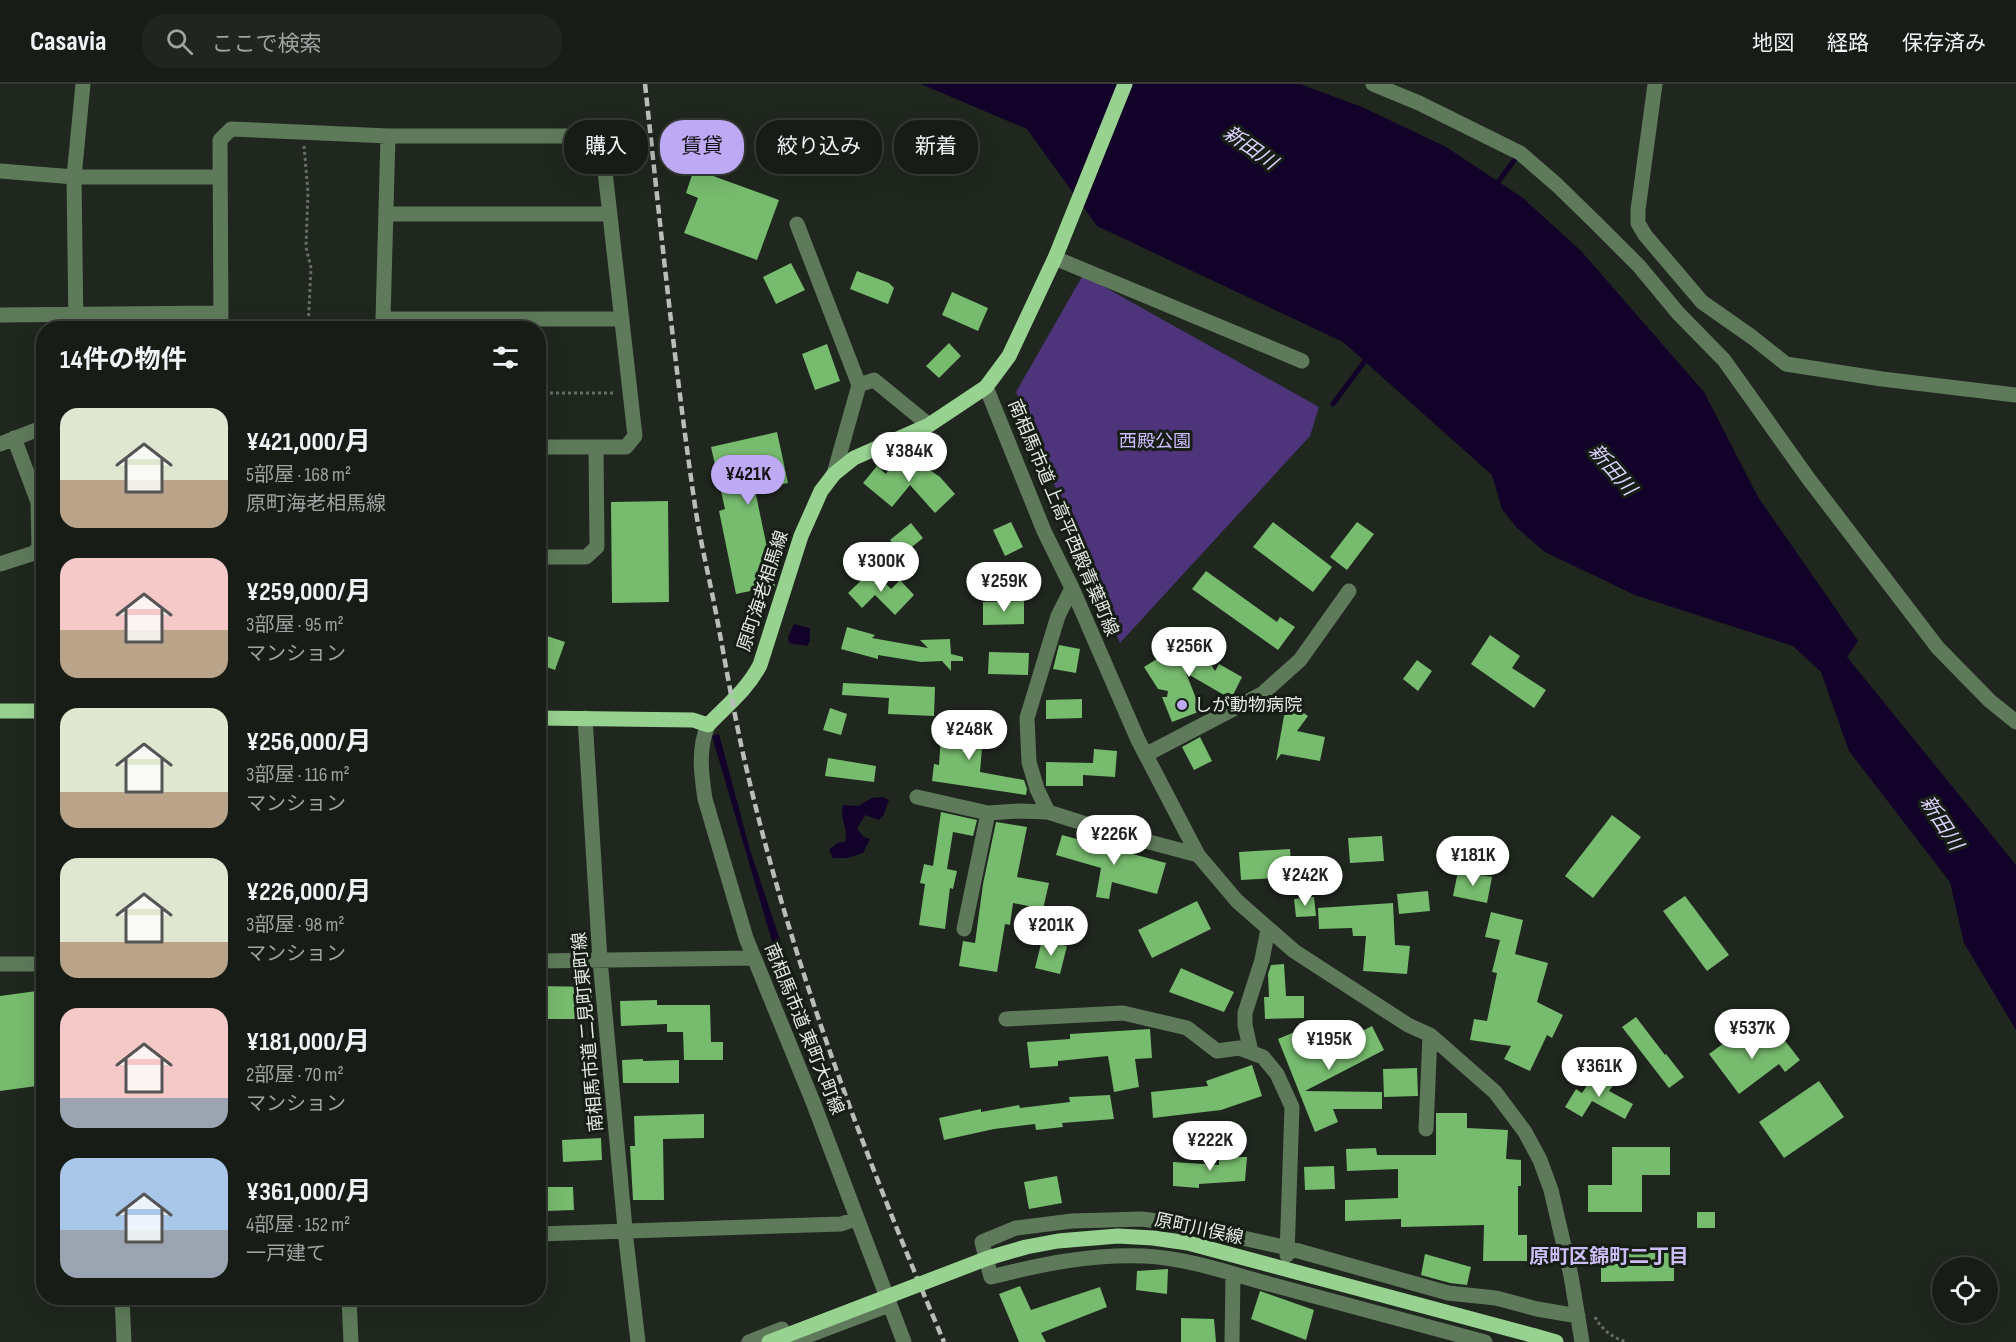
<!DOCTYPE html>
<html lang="ja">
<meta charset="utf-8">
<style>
:root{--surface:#171d16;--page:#20261f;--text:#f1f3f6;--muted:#9ea2a1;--line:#363b35;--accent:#bea9f4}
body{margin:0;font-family:"Sofia Sans Condensed","Noto Sans JP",sans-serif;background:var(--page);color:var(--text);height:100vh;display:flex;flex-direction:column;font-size:22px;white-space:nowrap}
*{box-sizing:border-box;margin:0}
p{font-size:20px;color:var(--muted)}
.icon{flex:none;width:33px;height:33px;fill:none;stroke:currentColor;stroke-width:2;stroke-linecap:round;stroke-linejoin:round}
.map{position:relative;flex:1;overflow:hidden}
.details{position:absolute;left:36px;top:237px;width:510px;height:984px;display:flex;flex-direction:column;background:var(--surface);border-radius:24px;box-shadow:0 6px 24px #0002,0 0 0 2px var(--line)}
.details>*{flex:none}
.banner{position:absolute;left:564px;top:36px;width:570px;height:54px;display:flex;gap:12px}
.tools{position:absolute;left:1932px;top:1173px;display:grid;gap:12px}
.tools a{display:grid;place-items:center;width:66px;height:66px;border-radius:50%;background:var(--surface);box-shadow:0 6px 24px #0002,0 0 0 2px var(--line);font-size:30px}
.price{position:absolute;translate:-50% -51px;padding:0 14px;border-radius:21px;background:#fff;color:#222;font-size:20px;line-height:39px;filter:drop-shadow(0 2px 3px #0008)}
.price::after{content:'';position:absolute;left:50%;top:36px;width:18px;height:14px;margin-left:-9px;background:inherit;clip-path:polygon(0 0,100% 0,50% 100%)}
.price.selected{background:var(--accent);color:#111}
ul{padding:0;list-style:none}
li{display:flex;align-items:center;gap:18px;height:150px;padding:0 24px}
li span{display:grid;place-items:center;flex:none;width:168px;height:120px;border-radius:18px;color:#555}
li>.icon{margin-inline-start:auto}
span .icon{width:72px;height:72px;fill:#fffc;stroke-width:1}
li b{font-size:26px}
h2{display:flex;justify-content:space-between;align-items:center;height:72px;padding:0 24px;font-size:26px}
.pill{padding:0 21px;border-radius:24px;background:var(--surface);box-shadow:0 6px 24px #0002,0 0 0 2px var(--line);font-size:21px;line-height:54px}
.pill.selected{background:var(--accent);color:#111}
header{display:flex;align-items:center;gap:36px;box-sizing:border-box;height:84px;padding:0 30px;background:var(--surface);border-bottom:2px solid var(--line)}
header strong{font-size:28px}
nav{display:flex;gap:33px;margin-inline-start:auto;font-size:21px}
.search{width:420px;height:54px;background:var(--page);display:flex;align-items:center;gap:15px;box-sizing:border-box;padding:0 21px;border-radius:24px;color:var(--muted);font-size:22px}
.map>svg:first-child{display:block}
.green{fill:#4d347b}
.water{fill:#120229}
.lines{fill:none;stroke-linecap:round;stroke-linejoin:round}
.stream{stroke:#120229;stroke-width:5}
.building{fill:#77bb6e}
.path{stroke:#676e66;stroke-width:3;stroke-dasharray:3 3;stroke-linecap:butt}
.minor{stroke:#5f7a5b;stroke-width:15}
.major{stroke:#98d290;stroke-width:15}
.rail{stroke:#b9bfb8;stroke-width:4.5;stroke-dasharray:9 4.5;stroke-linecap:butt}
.path-bridge{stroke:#676e66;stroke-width:3;stroke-dasharray:3 3;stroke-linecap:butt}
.major-bridge{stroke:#98d290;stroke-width:15}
.poi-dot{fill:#bea9f4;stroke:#161d15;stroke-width:2}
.labels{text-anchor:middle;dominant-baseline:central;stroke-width:6;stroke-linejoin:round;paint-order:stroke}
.park-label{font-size:18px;fill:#cebcff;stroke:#161d15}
.street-label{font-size:18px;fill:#e4eae3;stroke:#161d15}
.poi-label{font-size:18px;fill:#e4eae3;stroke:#161d15;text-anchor:start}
.water-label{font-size:20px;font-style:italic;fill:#ddd1fe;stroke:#161d15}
.neighbourhood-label{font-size:20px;font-weight:bold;fill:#ccbdf6;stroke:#161d15}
</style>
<header>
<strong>Casavia</strong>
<div class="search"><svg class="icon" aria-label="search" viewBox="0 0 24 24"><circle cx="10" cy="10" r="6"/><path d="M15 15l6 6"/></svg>ここで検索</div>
<nav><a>地図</a><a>経路</a><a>保存済み</a></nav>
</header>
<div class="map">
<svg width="2016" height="1258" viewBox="0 0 2016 1258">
<rect width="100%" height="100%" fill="#1f271e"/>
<!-- green -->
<path class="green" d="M1083,191L1319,323L1310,352L1120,559L1016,308Z"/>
<!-- water -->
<path class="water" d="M921,0H1300L1362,23L1446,63L1523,114L1581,167L1704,308L1758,413L1858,557L1847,573L2016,781V946L1964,859L1950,798L1849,667L1821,588L1793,562L1635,511L1545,468L1516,443L1502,425L1492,391L1343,258L1097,142L1027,45Z
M794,540L810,544V557L807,562L789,559L788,553Z
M719,650L750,766L783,865L781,872L776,871L712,652Z
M883,713L889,716L884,730L879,736L865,731L857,745L864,753L870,755L863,769L847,774H833L829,766L837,759L845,758C849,743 839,736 843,721L858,722L872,714Z"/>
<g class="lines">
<!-- stream -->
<path class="stream" d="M1495,102L1516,74
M1333,320L1368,273"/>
</g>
<!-- building -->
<path class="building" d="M694,85L779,116L757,176L684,149L698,114L686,109Z
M791,179L805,206L776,220L763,193Z
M857,187L889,199L894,204L888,220L850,205Z
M952,208L988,224L978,247L942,231Z
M949,259L961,272L939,294L926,282Z
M827,260L840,297L815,306L802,270Z
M777,348L788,399L755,406L775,502L736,510L719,427L725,425L711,363Z
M901,367L940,393L955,410L935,429L910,401L892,423L863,399L877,382L886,390Z
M668,417L669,518L612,519L611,418Z
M1011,438L1023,463L1005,472L993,446Z
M1273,438L1332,483L1313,508L1253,463Z
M1357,438L1374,450L1347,486L1330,473Z
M911,439L923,454L902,471L890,456Z
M872,486L891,505L900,496L914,511L895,531L875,511L862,524L848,509Z
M1206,487L1277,538L1280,533L1295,543L1278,566L1192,505Z
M1024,517V540L983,541V518Z
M847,543L875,551L872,554L928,564L920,556L950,555L951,570L963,573V577H951V587L942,577L921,578L878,571V575L841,565Z
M538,549L565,558L555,586L538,580Z
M1490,551L1520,572L1512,584L1546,606L1534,624L1471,580Z
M1194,552L1215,587L1219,580L1242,593L1231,615L1186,589L1201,627L1172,638L1162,613H1167L1168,607L1158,605L1144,583Z
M1059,561L1080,565L1076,589L1053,585Z
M989,568L1029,569L1028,591L988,590Z
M1417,576L1432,587L1418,607L1403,595Z
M843,599L935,603L934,632L888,630L889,614L842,611Z
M1082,615V634L1046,635V616Z
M1292,621L1308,632L1297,647L1325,653L1320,677L1281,670L1276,677L1284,632Z
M830,624L847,630L841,651L823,646Z
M942,638L984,641L980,688L1024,696L1027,705L1026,711L932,697L934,680L939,681Z
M1200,653L1212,677L1194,686L1182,663Z
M1094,665L1117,667L1115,693L1083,691V702H1046V678L1093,679Z
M828,674L876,682L874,698L825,692Z
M941,728L977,736L973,752L953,748L947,785L957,787L953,805L950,804L945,845L919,841L925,800L920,799L924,780L933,782Z
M1612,731L1641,753L1593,814L1565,792Z
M996,738L1027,743L1017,793L1049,799L1043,825L1013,819L1010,841L1005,840L997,888L959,882L963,857L975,859L983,800Z
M1062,751L1166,779L1157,810L1112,798L1109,815L1096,813L1101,784L1056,771Z
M1382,752L1384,777L1350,779L1348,754Z
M1290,765L1292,793L1241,796L1239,768Z
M1458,787L1492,793L1487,819L1453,812Z
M1428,807L1430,827L1399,830L1397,810Z
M1685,812L1729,871L1707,887L1663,827Z
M1314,813L1316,832L1296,833L1294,815Z
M1197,817L1211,845L1152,874L1138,846Z
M1393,819L1395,861L1410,862L1407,890L1363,887L1366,852H1353L1352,844L1319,845L1318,824Z
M1491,828L1523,836L1515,870L1548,879L1537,918L1563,931L1552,954L1547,951L1530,987L1504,975L1511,962L1470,956L1474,935L1487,937L1497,889L1492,888L1500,856L1485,853Z
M1042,856L1067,862L1060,890L1035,884Z
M1284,880L1286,912H1304V934L1265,935L1264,913H1269L1268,890L1271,881Z
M1181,884L1234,908L1224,928L1169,908Z
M538,902L592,903V935H538Z
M44,906V1001L0,1007V912Z
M657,916V921H710L711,958H723V976H684L683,948H667V940L621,942L620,917Z
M1636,933L1665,971L1666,970L1684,993L1669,1004L1622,943Z
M1316,939L1327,965L1372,942L1384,966L1305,1007L1382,1008V1025H1333L1338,1038L1315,1048L1278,955Z
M1150,945L1152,974L1135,975L1139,1003L1114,1008L1108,972L1058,977V982L1030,984L1027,958L1070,955V950Z
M1739,948L1754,968L1779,949L1800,976L1785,988L1779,980L1739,1010L1709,970Z
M643,975V977L679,976V999H623L622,976Z
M1252,981L1262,1012L1221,1026L1153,1034L1151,1008L1208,1002L1206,997Z
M1417,984L1418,1012L1384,1013L1383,985Z
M1597,987L1615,999L1609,1007L1633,1020L1625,1035L1592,1017L1582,1033L1565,1023L1576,1005L1582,1009Z
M1819,997L1844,1033L1784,1074L1759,1038Z
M1110,1011L1114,1035L1062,1039L1063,1043L1036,1046L1035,1040L994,1045L944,1056L939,1034L981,1025V1028L1019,1021L1020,1024L1070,1018L1069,1013Z
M1436,1029H1467V1044L1508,1046L1506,1075L1521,1076V1102H1518V1151H1527V1177H1483L1484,1141L1401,1143V1135L1345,1137V1116L1398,1114V1085L1347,1087L1346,1065L1376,1064L1377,1071H1436Z
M704,1030V1054L663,1055L664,1116H633L630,1062H635L634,1032Z
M601,1054L602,1076L563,1078L562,1056Z
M1612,1063H1670V1091H1642V1128H1588V1101H1612Z
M1219,1073H1247L1245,1097L1199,1100V1104L1173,1102V1078L1219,1081Z
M1334,1082L1335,1105L1305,1106L1304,1083Z
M1057,1092L1062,1119L1029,1125L1024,1098Z
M544,1103H573L574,1126L545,1127Z
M1697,1128H1715V1144H1697Z
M1674,1163V1197L1601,1198V1164Z
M1425,1170L1471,1183L1467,1201L1450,1199L1421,1191Z
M1168,1185L1167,1210L1136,1206L1137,1187Z
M1020,1202L1031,1226L1100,1203L1107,1223L1041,1249L1046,1258H1019L999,1210Z
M1260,1207L1314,1226L1306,1256L1251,1235Z
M1181,1234L1214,1235L1216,1258H1181Z"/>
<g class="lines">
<!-- path -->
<path class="path" d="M304,62L308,108L306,163L311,184L308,244
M538,309H615
M1595,1233C1602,1246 1613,1254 1627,1258"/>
<!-- minor -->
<path class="minor" d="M1373,0L1419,19L1520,69L1557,101L1598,141L1639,182L1678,229L1724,276L1808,394L1938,564L1990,617L2016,638
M1655,0L1638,126V139L1645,151L1702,218L1752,253L1786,280L1882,295L2016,311
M0,87L74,93H220
M386,130H610
M797,140L859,301L874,296L929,341
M1055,174L1302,277
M0,231L221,229
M383,235H622
M76,244L74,93L83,0
M221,244L220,56L231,45L388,52H591L602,61L635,352L626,363H538
M384,244L383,235L388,52
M986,303L1044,447L1072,504L1138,656L1198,771L1237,817L1294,867L1408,941L1430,951L1495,1008L1525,1048L1540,1076L1551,1106L1571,1192L1582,1258
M0,360L44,343
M834,390L859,301
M538,473H586L597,463L596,363
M0,480L34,469L39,463L38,418L14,354
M585,634L600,876L626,1155L638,1258
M708,641C698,665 701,689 705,715L746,854L813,1018L904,1258
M1147,670L1262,610L1300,576L1349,507
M917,713L988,729L1019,727L1048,728L1108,747L1198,771
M1048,728L1037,705L1029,678L1027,634L1058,532L1072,504
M964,845L988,729
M538,877L753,874
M0,880H44
M1006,935L1123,929L1187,944L1217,967L1239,964L1263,973L1277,990L1292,1023L1287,1171
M1251,968L1245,941V929L1262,876L1268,845
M1426,1045L1430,951
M538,1150L841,1140L856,1135
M122,1214L124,1258
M349,1214L351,1258
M749,1258L782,1245
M791,1258L889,1221
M1232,1258L1233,1190
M1485,1258C1414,1239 1344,1220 1273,1201C1232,1190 1188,1174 1144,1172C1091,1170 1042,1180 991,1193L982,1158L1016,1144L1072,1137L1142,1135L1180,1140L1288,1164L1448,1209L1496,1214L1537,1225L1578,1232"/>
<!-- major -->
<path class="major" d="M0,627H44
M538,634L693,636L708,641C727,621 747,606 760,581L801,452L821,407L834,390L854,374L929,341L986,303L1009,272L1055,174L1125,0
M1535,1252L1556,1258"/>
<!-- rail -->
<path class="rail" d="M645,0C660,138 674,277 694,415C699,452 708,488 715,524C724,571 732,619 742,665C787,868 863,1068 944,1258"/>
<!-- path-bridge -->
<path class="path-bridge" d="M742,1258L754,1253"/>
<!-- major-bridge -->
<path class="major-bridge" d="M769,1258L988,1174L1026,1163L1058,1157L1118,1152L1153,1154L1188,1159L1535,1252"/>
</g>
<!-- markers -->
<circle class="poi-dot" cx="1182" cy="621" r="6"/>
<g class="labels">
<!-- park labels -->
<g class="park-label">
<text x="1155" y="357">西殿公園</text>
</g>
<!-- street labels -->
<g class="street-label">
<text transform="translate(1063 434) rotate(67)">南相馬市道 上高平西殿青葉町線</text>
<text transform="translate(763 507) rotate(-72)">原町海老相馬線</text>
<text transform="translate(804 945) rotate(68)">南相馬市道 東町大町線</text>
<text transform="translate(588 948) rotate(-95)">南相馬市道 二見町東町線</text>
<text transform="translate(1199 1145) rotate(12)">原町川俣線</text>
</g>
<!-- poi labels -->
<g class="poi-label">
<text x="1194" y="621">しが動物病院</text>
</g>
<!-- water labels -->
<g class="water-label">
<text transform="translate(1250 64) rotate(35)">新田川</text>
<text transform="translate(1612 386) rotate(49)">新田川</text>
<text transform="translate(1941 739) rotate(57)">新田川</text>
</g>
<!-- neighbourhood labels -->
<g class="neighbourhood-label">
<text x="1609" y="1173">原町区錦町二丁目</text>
</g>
</g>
</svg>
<div class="tools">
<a><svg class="icon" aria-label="locate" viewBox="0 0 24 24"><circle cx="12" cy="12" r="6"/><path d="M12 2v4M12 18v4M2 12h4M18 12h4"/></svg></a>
</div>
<b class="price" style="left:909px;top:399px">¥384K</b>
<b class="price selected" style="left:748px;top:422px">¥421K</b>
<b class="price" style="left:881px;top:509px">¥300K</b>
<b class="price" style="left:1004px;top:529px">¥259K</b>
<b class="price" style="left:1189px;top:594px">¥256K</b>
<b class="price" style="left:969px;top:677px">¥248K</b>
<b class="price" style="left:1114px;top:782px">¥226K</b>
<b class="price" style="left:1473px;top:803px">¥181K</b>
<b class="price" style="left:1305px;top:823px">¥242K</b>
<b class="price" style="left:1051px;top:873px">¥201K</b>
<b class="price" style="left:1752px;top:976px">¥537K</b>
<b class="price" style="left:1329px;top:987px">¥195K</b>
<b class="price" style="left:1599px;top:1014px">¥361K</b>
<b class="price" style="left:1210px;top:1088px">¥222K</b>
<div class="banner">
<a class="pill">購入</a>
<a class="pill selected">賃貸</a>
<a class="pill">絞り込み</a>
<a class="pill">新着</a>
</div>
<section class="details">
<h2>14件の物件<svg class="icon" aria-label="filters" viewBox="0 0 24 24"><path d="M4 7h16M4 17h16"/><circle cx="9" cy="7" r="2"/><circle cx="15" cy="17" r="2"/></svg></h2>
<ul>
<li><span style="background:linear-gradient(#dfe7d0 60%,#b9a48a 0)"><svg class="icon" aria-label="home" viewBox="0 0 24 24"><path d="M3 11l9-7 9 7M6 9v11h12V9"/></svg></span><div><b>¥421,000/月</b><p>5部屋 · 168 m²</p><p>原町海老相馬線</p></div></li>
<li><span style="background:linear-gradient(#f6c9c9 60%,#b9a48a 0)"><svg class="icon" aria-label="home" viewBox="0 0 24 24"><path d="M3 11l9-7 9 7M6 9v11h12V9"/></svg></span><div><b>¥259,000/月</b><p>3部屋 · 95 m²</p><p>マンション</p></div></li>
<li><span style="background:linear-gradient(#dfe7d0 70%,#b9a48a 0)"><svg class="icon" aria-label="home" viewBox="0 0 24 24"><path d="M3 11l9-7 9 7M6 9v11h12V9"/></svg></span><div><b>¥256,000/月</b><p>3部屋 · 116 m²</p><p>マンション</p></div></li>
<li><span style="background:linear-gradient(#dfe7d0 70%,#b9a48a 0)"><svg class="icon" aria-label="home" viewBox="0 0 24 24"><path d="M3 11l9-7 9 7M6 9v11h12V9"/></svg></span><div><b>¥226,000/月</b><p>3部屋 · 98 m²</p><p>マンション</p></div></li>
<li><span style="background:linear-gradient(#f6c9c9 75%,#9aa5b1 0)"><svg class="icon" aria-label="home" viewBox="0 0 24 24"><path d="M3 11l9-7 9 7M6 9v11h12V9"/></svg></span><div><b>¥181,000/月</b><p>2部屋 · 70 m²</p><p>マンション</p></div></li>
<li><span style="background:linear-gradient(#a9c7e8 60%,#9aa5b1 0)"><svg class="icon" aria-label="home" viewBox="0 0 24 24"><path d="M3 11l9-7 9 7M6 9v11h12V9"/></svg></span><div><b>¥361,000/月</b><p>4部屋 · 152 m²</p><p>一戸建て</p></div></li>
</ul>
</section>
</div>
